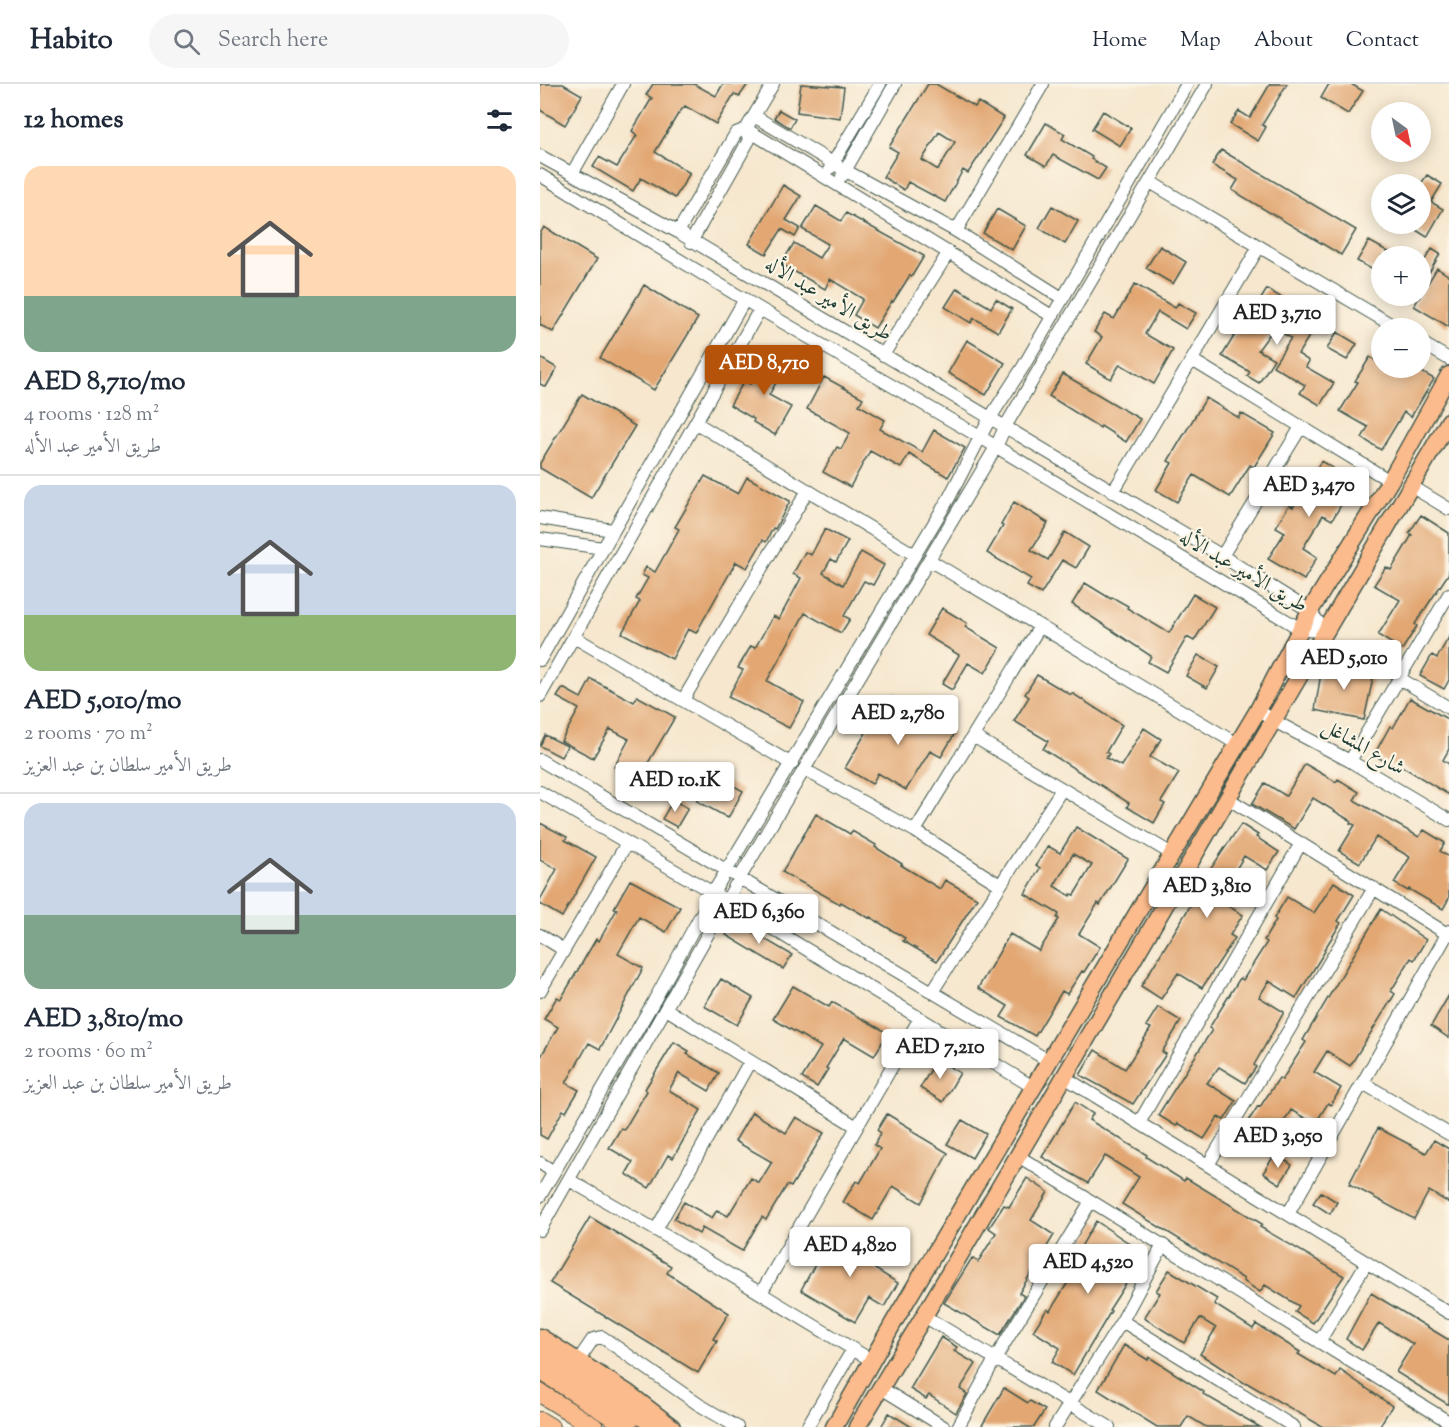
<!DOCTYPE html>
<meta charset="utf-8">
<style>
:root{--surface:#fff;--page:#f6f6f7;--text:#1f2937;--muted:#747a83;--line:#e0e1e3;--accent:#b45309}
body{margin:0;font-family:"Sorts Mill Goudy",Amiri,serif;background:var(--page);color:var(--text);height:100vh;display:flex;flex-direction:column;font-size:22px;white-space:nowrap}
*{box-sizing:border-box;margin:0}
p{font-size:20px;color:var(--muted)}
.icon{flex:none;width:33px;height:33px;fill:none;stroke:currentColor;stroke-width:2;stroke-linecap:round;stroke-linejoin:round}
.map{position:relative;flex:1;overflow:hidden}
.drawer{display:flex;flex-direction:column;background:var(--surface);width:540px}
.drawer>*{flex:none}
.needle{width:39px;rotate:147deg}
.buttons{position:absolute;left:831px;top:18px;display:grid;gap:12px}
.buttons a{display:grid;place-items:center;width:60px;height:60px;border-radius:50%;background:var(--surface);box-shadow:0 3px 15px #0003;font-size:30px}
.price{position:absolute;translate:-50% -51px;padding:0 14px;border-radius:6px;background:#fff;color:#222;font-size:20px;line-height:39px;filter:drop-shadow(0 2px 3px #0008)}
.price::after{content:'';position:absolute;left:50%;top:36px;width:18px;height:14px;margin-left:-9px;background:inherit;clip-path:polygon(0 0,100% 0,50% 100%)}
.price.active{background:var(--accent);color:#fff}
ul{padding:0;list-style:none}
li{display:grid;align-content:center;gap:12px;height:318px;padding:0 24px}
li+li{border-top:2px solid var(--line)}
li span{display:grid;place-items:center;height:186px;border-radius:18px;color:#555}
li>.icon{margin-inline-start:auto}
span .icon{width:108px;height:108px;fill:#fffc;stroke-width:1}
li b{font-size:26px}
h2{display:flex;justify-content:space-between;align-items:center;height:72px;padding:0 24px;font-size:26px}
header{display:flex;align-items:center;gap:36px;box-sizing:border-box;height:84px;padding:0 30px;background:var(--surface);border-bottom:2px solid var(--line)}
header strong{font-size:28px}
nav{display:flex;gap:33px;margin-inline-start:auto;font-size:21px}
.search{width:420px;height:54px;background:var(--page);display:flex;align-items:center;gap:15px;box-sizing:border-box;padding:0 21px;border-radius:33px;color:var(--muted);font-size:22px}
main{display:flex;flex:1;min-height:0}
.map>svg:first-child{display:block}
.building{fill:#e2a773;fill-rule:evenodd}
.lines{fill:none;stroke-linecap:round;stroke-linejoin:round}
.minor-casing{stroke:#3f564b;stroke-width:14}
.major-casing{stroke:#3f564b;stroke-width:19}
.highway-casing{stroke:#3f564b;stroke-width:20}
.minor{stroke:#fff;stroke-width:12}
.major{stroke:#fbbb8c;stroke-width:16}
.highway{stroke:#fbbb8c;stroke-width:18}
.labels{text-anchor:middle;dominant-baseline:central;stroke-width:4.5;stroke-linejoin:round;paint-order:stroke}
.street-label{font-size:21px;fill:#1f3d34;stroke:#fcf5e5}
</style>
<header>
<strong>Habito</strong>
<div class="search"><svg class="icon" aria-label="search" viewBox="0 0 24 24"><circle cx="10" cy="10" r="6"/><path d="M15 15l6 6"/></svg>Search here</div>
<nav><a>Home</a><a>Map</a><a>About</a><a>Contact</a></nav>
</header>
<main>
<section class="drawer">
<h2>12 homes<svg class="icon" aria-label="filters" viewBox="0 0 24 24"><path d="M4 7h16M4 17h16"/><circle cx="9" cy="7" r="2"/><circle cx="15" cy="17" r="2"/></svg></h2>
<ul>
<li><span style="background:linear-gradient(#ffd9b3 70%,#7fa58c 0)"><svg class="icon" aria-label="home" viewBox="0 0 24 24"><path d="M3 11l9-7 9 7M6 9v11h12V9"/></svg></span><div><b>AED 8,710/mo</b><p>4 rooms · 128 m²</p><p>طريق الأمير عبد الأله</p></div></li>
<li><span style="background:linear-gradient(#c9d6e8 70%,#8fb573 0)"><svg class="icon" aria-label="home" viewBox="0 0 24 24"><path d="M3 11l9-7 9 7M6 9v11h12V9"/></svg></span><div><b>AED 5,010/mo</b><p>2 rooms · 70 m²</p><p>طريق الأمير سلطان بن عبد العزيز</p></div></li>
<li><span style="background:linear-gradient(#c9d6e8 60%,#7fa58c 0)"><svg class="icon" aria-label="home" viewBox="0 0 24 24"><path d="M3 11l9-7 9 7M6 9v11h12V9"/></svg></span><div><b>AED 3,810/mo</b><p>2 rooms · 60 m²</p><p>طريق الأمير سلطان بن عبد العزيز</p></div></li>
</ul>
</section>
<div class="map">
<svg width="909" height="1343" viewBox="0 0 909 1343">
<rect width="100%" height="100%" fill="#fcf5e5"/>
<filter id="ink" filterUnits="userSpaceOnUse"><feTurbulence type="fractalNoise" baseFrequency=".0167" numOctaves="2"/><feDisplacementMap in="SourceGraphic" scale="12" xChannelSelector="R" yChannelSelector="G"/><feConvolveMatrix kernelMatrix="1 2 1 2 8 2 1 2 1" color-interpolation-filters="sRGB"/></filter>
<filter id="wash" filterUnits="userSpaceOnUse"><feTurbulence type="fractalNoise" baseFrequency=".008" numOctaves="4" result="noise"/><feDisplacementMap in="SourceGraphic" scale="24" xChannelSelector="R" yChannelSelector="G"/><feGaussianBlur stdDeviation="1.35" result="paint"/><feColorMatrix in="noise" values="0 0 0 0 0 0 0 0 0 0 0 0 0 0 0 0 0 1.4 0 .05"/><feComposite in="paint" operator="in"/></filter>
<g filter="url(#wash)">
<rect width="100%" height="100%" fill="#f6e7ce"/>
<g id="blocks">
<!-- building -->
<path class="building" d="M0,0H23L42,11L25,41L0,26Z
M113,0H154L176,12L183,0H208L199,13L194,10L176,40L145,22L138,30L115,68L150,89L135,114L101,94L93,107L53,83L59,73L77,83L97,51L92,47L112,14L106,11Z
M261,0L304,3L300,34L257,28Z
M388,0H396L435,23L438,18L464,34L428,89L423,86L405,118L368,98L364,106L343,93L358,68L349,63ZM399,48L415,58L398,86L382,76Z
M730,0H747L722,41L726,43L718,57L690,40L699,27L710,34Z
M789,0H811L823,7L808,30L781,14Z
M239,26L255,35L250,44L234,34Z
M563,27L591,44L580,62L552,45Z
M506,39L525,50L522,55L552,73L551,75L566,84L558,96L513,71L506,82L487,71Z
M681,66L816,146L801,171L692,106L698,96L672,81Z
M887,91L902,100L891,118L903,125L887,153L876,146L880,140V101Z
M243,101L261,112L246,136L260,144L255,153L242,145L226,170L209,160Z
M276,122L301,137L306,129L384,172L372,192L370,191L353,218L352,217L335,244L314,231L323,215L290,195L285,205L241,180L254,159L279,174L288,160L262,145Z
M512,122L538,137L525,160L499,144Z
M457,125L486,142L472,166L443,149Z
M4,143L57,175L13,248L0,241V150Z
M829,157L856,172H842V191L817,177Z
M620,162L646,178L633,200L606,184Z
M892,165L900,170L889,189L880,183Z
M897,184L909,192V243L874,222Z
M595,200L635,224L638,219L656,229L646,245L618,228L605,250L633,266L614,300L580,280L571,295L546,280L562,253L554,248L565,230L574,235Z
M104,201L158,234L114,306L60,274Z
M417,204L451,224L456,215L472,225L458,248L434,234L431,239L405,223Z
M727,205L749,218L746,223L776,241L758,270L769,277L766,283L794,299L780,321L760,309L765,301L733,282L751,254L734,244L718,266L734,275L719,299L707,292L710,288L682,272L702,239L705,241Z
M797,248L817,260L807,276L787,265Z
M427,256L465,279L446,311L408,289Z
M229,267L248,278L229,311L251,323L235,351L213,338L214,335L190,321L204,297L210,300Z
M830,273L842,281V284H846L861,292L867,284H875L894,295L871,333L864,328L841,366L822,354L828,343L800,327L818,298L815,297Z
M0,274L17,284L6,303L0,300Z
M523,290L600,335L586,358L561,342L560,344L509,312Z
M284,293L323,314L319,321L345,336L340,345L382,368L394,346L425,364L408,393L369,370L361,384L330,367L310,403L283,388L297,363L301,365L310,349L267,325Z
M42,310L95,342L51,414L0,384V379Z
M666,314L699,334L701,329L735,349L714,383L710,381L690,413L654,391L637,418L616,406L632,379L628,377Z
M781,377L815,398L792,436L783,431L763,464L777,473L764,496L728,475L745,448L736,443L749,421L753,423Z
M165,392L198,410L207,393L250,417L235,445L233,444L226,458L223,456L207,484L196,478L156,549L148,545L132,575L82,549L100,517L96,515L108,494L102,491L106,483L115,488L139,445L135,443Z
M474,418L508,439L491,466L508,476L525,448L549,463L536,484L522,476L501,510L487,502L491,495L447,469L463,442L461,441Z
M881,431L909,449V489L875,540L877,542L862,566L838,551L860,516L834,501L846,483L851,486L872,451L869,449Z
M285,445L308,457L296,478L291,475L283,489L303,501L321,468L344,481L333,501L324,497L304,532L310,535L301,549L265,529L227,597L264,618L249,644L188,613L203,586L198,584L211,562L215,564L233,532L239,535L261,494L253,490L265,468L271,471Z
M545,499L571,515L572,513L588,522L587,524L629,549L653,510L675,523L654,557L647,553L626,588L608,578L611,572L532,520Z
M402,524L427,539L425,543L460,564L445,589L428,579L412,606L402,600L419,571L386,551Z
M909,553V596L904,605L880,592L892,571L897,574Z
M658,571L679,583L667,604L646,592Z
M798,577L822,581L820,591L833,594L824,636L775,626L782,583L796,585Z
M497,591L531,611L532,609L582,641L566,668L569,670L566,674L581,682L604,644L621,655L610,673L639,689L621,718L625,720L614,739L587,723L589,719L503,665L508,657L474,637L489,613L485,610Z
M51,595L94,618L97,612L135,633L98,696L74,683L89,655L70,645L53,674L21,657L39,625L17,613L23,604L41,614Z
M352,613L414,651L401,673L390,667L366,706L338,689L332,700L305,684L331,640L334,643Z
M870,614L909,636V665L903,676L909,680V711L860,681L858,685L834,671L850,642L853,644Z
M5,651L27,662L21,673L0,662Z
M765,680L796,698L798,695L819,708L814,716L879,753L884,746L905,759L900,767L909,773V814L903,825L869,805L868,807L854,799L870,773L836,753L820,779L799,767L815,741L810,739L811,737L773,714L754,745L712,720L725,699L746,712Z
M173,690L203,707L188,734L157,717Z
M133,716L148,724L137,743L122,735Z
M276,730L310,750L312,747L336,761L335,763L362,780L361,781L400,805L405,796L437,814L397,877L363,857L365,854L330,833L329,834L301,818L300,820L242,788Z
M0,739L27,753L25,756L56,773L22,833L0,820V816L17,785L0,776Z
M701,740L718,751L716,753L739,768L727,786L704,772L683,807L678,816L703,831L690,851L695,854L662,904L638,889L621,915L601,902L652,819L649,817Z
M536,743L588,775L560,821L558,819L539,850L560,863L544,888L542,887L527,910L522,907L495,952L461,933L468,922L438,904L470,850L499,867L519,835L517,834L519,830L485,810L500,784L496,781L508,762L520,769ZM533,770L552,781L534,811L531,810L530,812L514,802Z
M90,796L140,823L126,848L99,833L78,870L103,884L60,965L49,959L26,999L39,1006L26,1028L23,1026L7,1055L0,1051V974L18,943L4,935L17,913L21,915L56,855L59,857L77,825L74,824Z
M794,798L814,811L798,837L801,839L784,866L785,867L756,914L729,897L719,913L744,928L714,981L716,983L705,999L679,983L667,999L696,1017L684,1036L678,1033L664,1055L638,1039L636,1042L618,1031L672,946L669,944L687,915L700,894L703,896L727,858L724,856L736,836L734,834L747,813L774,829Z
M841,825L886,856L874,876L871,874L851,907L855,910L810,982L787,967L774,988L801,1004L791,1021L788,1019L775,1040L751,1026L730,1060L704,1044L718,1022L720,1023L739,994L742,996L766,958L763,956Z
M194,837L252,871L243,885L186,851Z
M181,895L213,914L197,941L164,922Z
M253,902L289,923L292,918L348,949L334,972L304,954L286,984L288,985L277,1003L262,994L281,963L233,935Z
M909,911V954L891,942Z
M618,923L641,937L622,968L626,970L593,1020L540,991L555,966L585,985L611,944L606,942Z
M134,958L149,967L147,970L179,989L169,1007L139,989L129,1006L161,1026L133,1074L128,1071L109,1104L86,1090L93,1078L69,1064L81,1044L84,1046L107,1007L105,1005Z
M397,975L420,989L403,1018L380,1004Z
M535,1018L553,1030L549,1036L607,1071L606,1073L644,1097L646,1094L722,1140L720,1143L804,1192L773,1239L755,1228L759,1222L725,1201L720,1208L703,1197L704,1195L582,1120L599,1093L567,1073L565,1072L548,1099L502,1073Z
M212,1028L246,1049L256,1033L284,1049L251,1103L247,1101L226,1136L222,1133L202,1167L162,1144L159,1150L134,1135L144,1118L172,1134L177,1126L188,1132L211,1094L219,1099L232,1078L195,1057Z
M347,1030L372,1045L371,1047L408,1069L381,1119L353,1102L333,1136L303,1118L316,1097L320,1099L340,1065L334,1061L341,1049L337,1046Z
M422,1036L446,1050L432,1074L407,1060Z
M838,1044L886,1069L894,1056L909,1065V1119L889,1107L874,1135L809,1100Z
M735,1070L752,1081L740,1100L723,1089Z
M487,1094L508,1108L491,1136L514,1151L479,1209L484,1212L460,1251L404,1219L432,1174L438,1178L456,1149L449,1144L464,1121L469,1123Z
M781,1108L797,1118L790,1130L773,1119Z
M50,1133L131,1182L127,1189L189,1229L173,1255L177,1257L158,1289L10,1199Z
M556,1137L605,1170L569,1226L571,1227L533,1291L512,1278L520,1264L493,1247L507,1225L510,1227L532,1192L526,1188Z
M327,1150L348,1163L335,1185L358,1199L344,1223L329,1214L315,1238L261,1206L288,1157L313,1172Z
M629,1186L677,1215L674,1220L713,1245L716,1240L760,1268L758,1270L796,1293L800,1286L852,1322L839,1343H783L707,1299L706,1300L660,1270L676,1244L660,1234L644,1259L604,1234L620,1209L616,1207Z
M831,1209L909,1256V1321L856,1288L873,1260L839,1239L822,1266L806,1255Z
M401,1253L417,1263L414,1267L436,1280L420,1305L427,1310L416,1329L389,1311L386,1315L370,1305Z
M584,1261L608,1276L609,1273L664,1308L663,1310L720,1343H666L648,1332L641,1343H617L558,1306Z
M464,1304L488,1319L490,1317L505,1326L494,1343H441Z
M349,1329L372,1343H341Z"/>
</g>
</g>
<g filter="url(#ink)">
<use href="#blocks" fill-opacity="0" stroke="#3f564b" stroke-width="1.5"/>
<g class="lines">
<defs>
<path id="minor" d="M214,32L308,88L416,147L522,214
M206,45L512,232
M0,72L138,148L682,472L770,527L785,547L762,546L440,353L220,225L0,91
M290,84L340,0
M33,88L83,0
M302,92L355,0
M610,98L857,244
M416,147L503,0
M138,148L196,49L206,45L233,0
M151,158L209,56L206,45
M880,258L909,275
M343,271L409,168
M652,276L850,397
M156,339L375,471
M871,402L909,425
M573,408L719,163
M0,434L72,446
M0,455L63,464
M682,472L761,343
M389,476L697,660
M34,553L252,680
M0,576L205,215
M859,594L909,624
M0,612L220,225
M143,616L268,406
M718,626L734,637L810,677L909,736
M433,652L632,770
M0,676L509,977
M810,677L909,510
M265,686L375,747L460,801
M0,708L187,817L493,1003
M687,714L909,851
M375,747L500,542
M0,851L24,866
M0,907L87,759
M392,908L522,705
M126,925L317,1043
M524,993L909,1229
M823,999L909,1050
M599,1039L761,759
M478,1072L909,1338
M0,1079L14,1088
M668,1081L834,804
M29,1096L116,1146L331,1276
M0,1112L114,917L173,809L409,414L450,334L483,283L647,0
M748,1130L909,847
M0,1146L199,795L456,363L465,343L667,0
M116,1146L210,977
M221,1209L380,934
M384,1232L569,1343
M582,1237L754,1343
M779,1258L827,1178
M38,1277L53,1255L62,1253L158,1320L197,1343
M341,1304L404,1343
M267,1343L313,1265
M418,1343L455,1275L551,1117
M515,1343L582,1237L623,1161"/>
<path id="major" d="M0,1253L88,1309L132,1343
M294,1343L355,1236L718,626L770,527L850,397L909,291
M317,1343L384,1232L909,337"/>
<path id="highway" d="M0,1269L90,1326L121,1343
M0,1286L88,1343
M0,1309L54,1343
M0,1337L10,1343"/>
</defs>
<!-- minor casing -->
<use href="#minor" class="minor-casing"/>
<!-- major casing -->
<use href="#major" class="major-casing"/>
<!-- highway casing -->
<use href="#highway" class="highway-casing"/>
<!-- minor -->
<use href="#minor" class="minor"/>
<!-- major -->
<use href="#major" class="major"/>
<!-- highway -->
<use href="#highway" class="highway"/>
</g>
</g>
<g class="labels">
<!-- street labels -->
<g class="street-label">
<text transform="translate(288 216) rotate(31)">طريق الأمير عبد الأله</text>
<text transform="translate(703 488) rotate(30)">طريق الأمير عبد الأله</text>
<text transform="translate(823 664) rotate(30)">شارع المشاغل</text>
</g>
</g>
</svg>
<div class="buttons">
<a><svg class="needle" viewBox="-14 -14 28 28"><path d="M0-13l5 13h-10z" fill="#e53935"/><path d="M0 13l5-13h-10z" fill="#747a83"/></svg></a>
<a><svg class="icon" aria-label="layers" viewBox="0 0 24 24"><path d="M12 4l9 5-9 5-9-5zM3 14l9 5 9-5"/></svg></a>
<a>+</a>
<a>−</a>
</div>
<b class="price" style="left:737px;top:262px">AED 3,710</b>
<b class="price active" style="left:224px;top:312px">AED 8,710</b>
<b class="price" style="left:769px;top:434px">AED 3,470</b>
<b class="price" style="left:804px;top:607px">AED 5,010</b>
<b class="price" style="left:358px;top:662px">AED 2,780</b>
<b class="price" style="left:135px;top:729px">AED 10.1K</b>
<b class="price" style="left:667px;top:835px">AED 3,810</b>
<b class="price" style="left:219px;top:861px">AED 6,360</b>
<b class="price" style="left:400px;top:996px">AED 7,210</b>
<b class="price" style="left:738px;top:1085px">AED 3,050</b>
<b class="price" style="left:310px;top:1194px">AED 4,820</b>
<b class="price" style="left:548px;top:1211px">AED 4,520</b>
</div>
</main>
